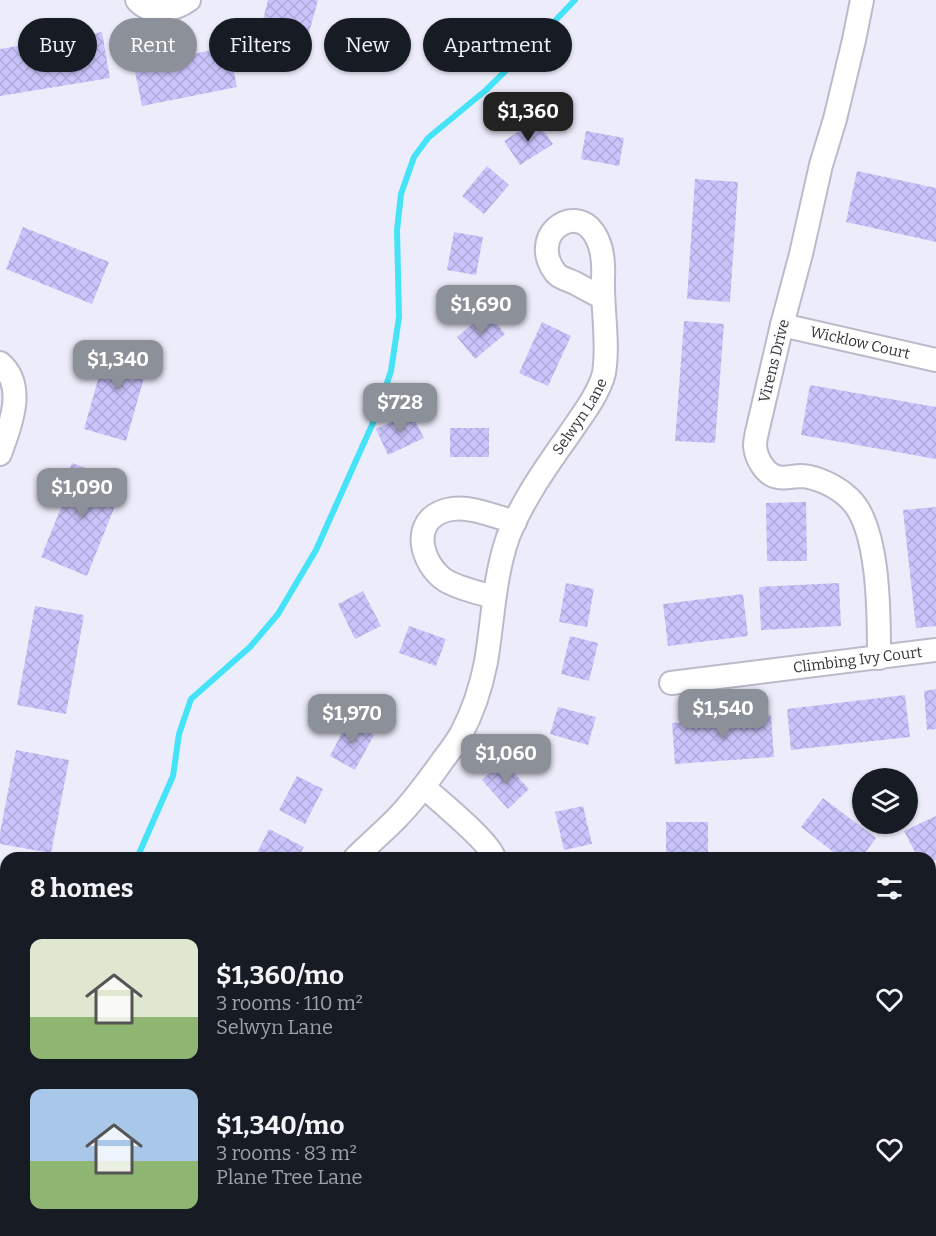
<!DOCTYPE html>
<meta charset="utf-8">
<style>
:root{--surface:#171b24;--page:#20242c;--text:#f1f3f6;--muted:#9ea1a6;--accent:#8c9099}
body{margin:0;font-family:Bitter,serif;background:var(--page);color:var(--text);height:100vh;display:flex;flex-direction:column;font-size:22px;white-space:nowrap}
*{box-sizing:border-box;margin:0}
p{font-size:20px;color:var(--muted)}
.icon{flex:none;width:33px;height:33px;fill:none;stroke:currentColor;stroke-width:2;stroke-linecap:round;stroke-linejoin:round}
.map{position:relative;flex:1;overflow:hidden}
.panel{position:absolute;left:0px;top:852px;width:936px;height:384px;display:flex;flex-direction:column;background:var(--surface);border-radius:18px 18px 0 0;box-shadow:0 2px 4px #0004}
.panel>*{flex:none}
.top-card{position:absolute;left:18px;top:18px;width:600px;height:54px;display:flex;gap:12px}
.fabs{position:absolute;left:852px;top:768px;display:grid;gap:12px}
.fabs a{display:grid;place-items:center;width:66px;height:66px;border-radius:50%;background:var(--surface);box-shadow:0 2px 4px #0004;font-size:30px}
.price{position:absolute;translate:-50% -51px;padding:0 14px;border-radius:12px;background:var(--accent);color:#fff;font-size:20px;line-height:39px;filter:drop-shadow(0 2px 3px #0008)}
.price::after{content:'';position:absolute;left:50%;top:36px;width:18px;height:14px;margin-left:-9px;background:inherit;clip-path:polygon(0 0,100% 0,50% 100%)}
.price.active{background:#222;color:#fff}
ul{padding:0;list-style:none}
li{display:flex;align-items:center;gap:18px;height:150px;padding:0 30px}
li span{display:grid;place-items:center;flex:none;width:168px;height:120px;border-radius:12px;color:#555}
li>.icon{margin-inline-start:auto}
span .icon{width:72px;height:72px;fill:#fffc;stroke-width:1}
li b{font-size:26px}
h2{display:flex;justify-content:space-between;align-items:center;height:72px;padding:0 30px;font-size:26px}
.pill{padding:0 21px;border-radius:27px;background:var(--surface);box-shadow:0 2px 4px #0004;font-size:21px;line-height:54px}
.pill.active{background:var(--accent);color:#fff}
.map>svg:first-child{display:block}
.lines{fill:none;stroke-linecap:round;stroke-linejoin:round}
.stream{stroke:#44e3f7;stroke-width:6}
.building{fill:url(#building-cross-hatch)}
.service-casing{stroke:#bbbac9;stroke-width:15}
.minor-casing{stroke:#bbbac9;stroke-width:26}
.tertiary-casing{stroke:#bbbac9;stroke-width:32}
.service{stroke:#fff;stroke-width:12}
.minor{stroke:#fff;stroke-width:22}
.tertiary{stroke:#fff;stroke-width:28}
.labels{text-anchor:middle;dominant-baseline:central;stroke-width:4.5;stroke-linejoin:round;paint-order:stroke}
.street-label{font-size:15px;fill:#333339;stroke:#fbfbfe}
</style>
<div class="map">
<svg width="936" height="1236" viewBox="0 0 936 1236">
<defs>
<pattern id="building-cross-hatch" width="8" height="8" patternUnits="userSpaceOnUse" patternTransform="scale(1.5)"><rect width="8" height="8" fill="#cac4fc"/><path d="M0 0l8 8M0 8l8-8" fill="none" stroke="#aea9d9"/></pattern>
</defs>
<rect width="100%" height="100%" fill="#edecfb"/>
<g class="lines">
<!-- stream -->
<path class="stream" d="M137,858L173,776L179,734L191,699L250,647L278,614L316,550L376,416L391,371L399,317L397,230L401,194L414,157L428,138L486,90L526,51L575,0
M0,1094L6,1089"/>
</g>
<!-- building -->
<path class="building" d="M268,0H318L304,51L258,39Z
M102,32L110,78L0,96V49Z
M229,47L237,87L142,106L132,57L169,49L171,58Z
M536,120L553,144L520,165L504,141Z
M586,131L624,138L619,166L581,159Z
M487,166L509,185L484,214L462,196Z
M857,171L936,188V242L846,222Z
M695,179L738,182L730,302L687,299Z
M23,227L109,262L92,304L6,269Z
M454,232L483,237L476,275L447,270Z
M487,312L505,334L475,359L457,337Z
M684,321L724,324L715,443L675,441Z
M542,322L571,336L548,386L519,373Z
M109,341L151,353L126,441L84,429Z
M810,385L936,407V459L801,435Z
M411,413L424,438L388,455L376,429Z
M450,428H489V457H450Z
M72,463L124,483L87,576L41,557L63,503L57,500Z
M806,502L807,561H767L766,503Z
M936,507V626L916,628L903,510Z
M566,583L594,589L587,627L559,622Z
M839,583L841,626L761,630L759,587Z
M363,591L381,626L355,639L338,604Z
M743,594L748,636L668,646L663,604Z
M35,606L84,615L66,714L17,705Z
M409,626L446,639L436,666L399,653Z
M570,636L598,643L589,681L561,674Z
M936,689V729L927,730L924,691Z
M905,695L910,737L791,750L787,709Z
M558,707L596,717L588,745L550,734Z
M771,715L774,757L675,764L672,723Z
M348,721L374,735L355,770L330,756Z
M16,750L69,760L51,853L0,844V833Z
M503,761L529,789L508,809L482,780Z
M297,776L323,789L305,824L279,810Z
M823,798L876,838L861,858H841L801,827Z
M583,806L592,844L564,850L555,812Z
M936,816V860L930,862V858H918L904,831Z
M666,822H708V858H666Z
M269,829L304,847L298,858H262L256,855Z
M930,968H935L934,1005H930Z
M0,1143H6V1230H57V1236H0Z
M930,1226L936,1231V1236L896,1235L899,1230H930Z
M138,1230H139L150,1236H134Z
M255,1230H289L290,1236H256Z
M854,1230H880L884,1231L882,1236H852Z"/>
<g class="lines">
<defs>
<path id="service" d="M89,1236L91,1230"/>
<g id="minor">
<path d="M137,0C150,15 174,11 189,0"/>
<path d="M862,0L854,40L835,119L821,165L801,254L782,325L757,432C756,437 755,441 755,446C756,458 765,475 778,477C785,479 793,476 801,476C818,477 838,487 850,499C880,528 879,618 879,658"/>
<path id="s1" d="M782,325L936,360"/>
<path d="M0,363C27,386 10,426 0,454"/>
<path d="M494,597C480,593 453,587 442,578C417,557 412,515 452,509C472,506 496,517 515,522"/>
<path id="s2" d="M671,683L936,650"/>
<path d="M424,787C438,800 491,843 494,858"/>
<path id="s3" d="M355,858C368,845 382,833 395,820C413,802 428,781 443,760C449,752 456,743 461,734C473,712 481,687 486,662C493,620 494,577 508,537C522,501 546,467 568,436C580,418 599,394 604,373C609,342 602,309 603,278C604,261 602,240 589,227C572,212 548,227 547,247C546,256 550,266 555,272C559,278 569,280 575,283C584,288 593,293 603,298"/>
<path d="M930,916H936"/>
<path d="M930,1152L936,1150"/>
<path d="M726,1236L736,1230"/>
</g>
<path id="tertiary" d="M0,1008L6,1013
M481,1230L489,1236"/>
</defs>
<!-- service casing -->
<use href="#service" class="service-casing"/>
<!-- minor casing -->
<use href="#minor" class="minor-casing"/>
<!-- tertiary casing -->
<use href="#tertiary" class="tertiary-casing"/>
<!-- service -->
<use href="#service" class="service"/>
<!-- minor -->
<use href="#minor" class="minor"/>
<!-- tertiary -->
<use href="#tertiary" class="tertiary"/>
</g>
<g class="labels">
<!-- street labels -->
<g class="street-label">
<text stroke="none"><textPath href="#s1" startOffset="80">Wicklow Court</textPath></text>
<text transform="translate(774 361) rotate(-76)">Virens Drive</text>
<text stroke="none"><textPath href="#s3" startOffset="508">Selwyn Lane</textPath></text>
<text stroke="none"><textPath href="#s2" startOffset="188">Climbing Ivy Court</textPath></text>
</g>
</g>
</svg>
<div class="fabs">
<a><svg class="icon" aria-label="layers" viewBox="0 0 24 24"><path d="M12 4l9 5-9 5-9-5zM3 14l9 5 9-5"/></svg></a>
</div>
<b class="price active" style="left:528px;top:143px">$1,360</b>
<b class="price" style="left:481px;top:336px">$1,690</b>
<b class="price" style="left:118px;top:391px">$1,340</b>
<b class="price" style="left:400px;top:434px">$728</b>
<b class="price" style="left:82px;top:519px">$1,090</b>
<b class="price" style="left:723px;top:740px">$1,540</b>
<b class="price" style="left:352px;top:745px">$1,970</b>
<b class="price" style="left:506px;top:785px">$1,060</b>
<div class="top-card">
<a class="pill">Buy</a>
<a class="pill active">Rent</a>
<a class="pill">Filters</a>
<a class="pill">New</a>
<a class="pill">Apartment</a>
</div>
<section class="panel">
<h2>8 homes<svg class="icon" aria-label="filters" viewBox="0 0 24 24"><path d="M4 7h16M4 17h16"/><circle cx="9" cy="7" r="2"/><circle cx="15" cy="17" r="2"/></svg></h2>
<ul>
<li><span style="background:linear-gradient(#dfe7d0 65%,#8fb573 0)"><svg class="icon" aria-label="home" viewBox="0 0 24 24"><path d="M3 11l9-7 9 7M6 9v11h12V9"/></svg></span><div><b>$1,360/mo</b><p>3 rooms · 110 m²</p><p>Selwyn Lane</p></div><svg class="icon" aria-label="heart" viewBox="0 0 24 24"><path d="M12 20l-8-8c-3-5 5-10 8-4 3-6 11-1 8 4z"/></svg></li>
<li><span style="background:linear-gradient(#a9c7e8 60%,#8fb573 0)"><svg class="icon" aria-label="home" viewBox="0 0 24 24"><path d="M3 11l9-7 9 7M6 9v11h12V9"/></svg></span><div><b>$1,340/mo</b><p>3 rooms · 83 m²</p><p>Plane Tree Lane</p></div><svg class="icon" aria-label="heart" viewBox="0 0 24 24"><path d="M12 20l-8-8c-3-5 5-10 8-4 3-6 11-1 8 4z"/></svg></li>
</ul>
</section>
</div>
